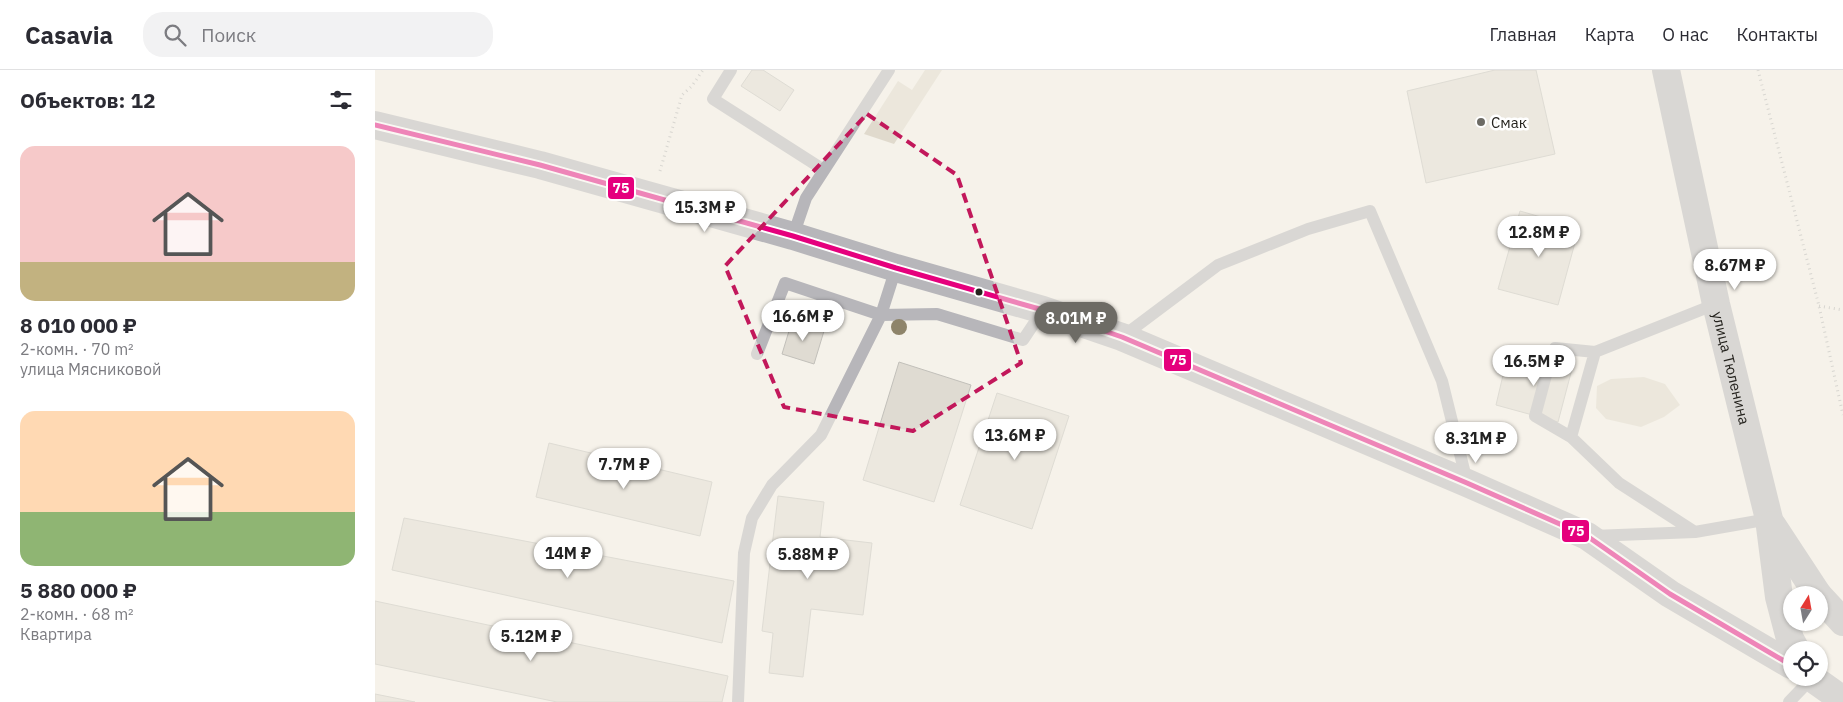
<!DOCTYPE html>
<html lang="ru">
<meta charset="utf-8">
<style>
:root{--surface:#fff;--page:#f2f2f3;--text:#2b2b33;--muted:#7c7c81;--line:#e1e1e2;--accent:#6d6b65}
body{margin:0;font-family:"IBM Plex Sans",sans-serif;background:var(--page);color:var(--text);height:100vh;display:flex;flex-direction:column;font-size:19px;white-space:nowrap}
*{box-sizing:border-box;margin:0}
p{font-size:16px;color:var(--muted)}
.icon{flex:none;width:28px;height:28px;fill:none;stroke:currentColor;stroke-width:2;stroke-linecap:round;stroke-linejoin:round}
.map{position:relative;flex:1;overflow:hidden}
.details{display:flex;flex-direction:column;background:var(--surface);width:375px}
.details>*{flex:none}
.needle{width:32px;rotate:11deg}
.fabs{position:absolute;left:1408px;top:516px;display:grid;gap:10px}
.fabs a{display:grid;place-items:center;width:45px;height:45px;border-radius:50%;background:var(--surface);box-shadow:0 1px 4px #0004;font-size:25px}
.price{position:absolute;translate:-50% -42px;padding:0 11px;border-radius:18px;background:#fff;color:#222;font-size:16px;line-height:32px;filter:drop-shadow(0 1px 2px #0008)}
.price::after{content:'';position:absolute;left:50%;top:30px;width:15px;height:11px;margin-left:-8px;background:inherit;clip-path:polygon(0 0,100% 0,50% 100%)}
.price.active{background:var(--accent);color:#fff}
ul{padding:0;list-style:none}
li{display:grid;align-content:center;gap:10px;height:265px;padding:0 20px}
li span{display:grid;place-items:center;height:155px;border-radius:15px;color:#555}
li>.icon{margin-inline-start:auto}
span .icon{width:90px;height:90px;fill:#fffc;stroke-width:1}
li b{font-size:21px}
h2{display:flex;justify-content:space-between;align-items:center;height:60px;padding:0 20px;font-size:21px}
header{display:flex;align-items:center;gap:30px;box-sizing:border-box;height:70px;padding:0 25px;background:var(--surface);border-bottom:1px solid var(--line)}
header strong{font-size:24px}
nav{display:flex;gap:28px;margin-inline-start:auto;font-size:18px}
.search{width:350px;height:45px;background:var(--page);display:flex;align-items:center;gap:12px;box-sizing:border-box;padding:0 18px;border-radius:20px;color:var(--muted);font-size:19px}
main{display:flex;flex:1;min-height:0}
.map>svg:first-child{display:block}
.green{fill:#e0dacd}
.building{fill:#dfdbd2;stroke:#c2c0ba}
.lines{fill:none;stroke-linecap:round;stroke-linejoin:round}
.path{stroke:#b4b3b3;stroke-width:3;stroke-dasharray:1 4;stroke-linecap:butt}
.service{stroke:#b7b6ba;stroke-width:12}
.tertiary{stroke:#b7b6ba;stroke-width:28}
.bus-1-casing{stroke:#fff;stroke-width:9}
.bus-1{stroke:#e5007d;stroke-width:5}
.tree{fill:#8e846a}
.marked{fill:none;stroke:#c2185b;stroke-width:4;stroke-dasharray:10 6;stroke-linejoin:round}
.poi-dot{fill:#6d6b65;stroke:#fff;stroke-width:2}
.bus-dot{fill:#24221d;stroke:#fff;stroke-width:2}
.labels{text-anchor:middle;dominant-baseline:central;stroke-width:5;stroke-linejoin:round;paint-order:stroke}
.poi-label{font-size:15px;fill:#24221d;stroke:#fff;text-anchor:start}
.street-label{font-size:15px;fill:#24221d;stroke:#fff}
.line-badge{stroke:#fff;stroke-width:2}
.badge-label{font-size:14px;text-anchor:middle;font-weight:bold;fill:#fff}
</style>
<header>
<strong>Casavia</strong>
<div class="search"><svg class="icon" aria-label="search" viewBox="0 0 24 24"><circle cx="10" cy="10" r="6"/><path d="M15 15l6 6"/></svg>Поиск</div>
<nav><a>Главная</a><a>Карта</a><a>О нас</a><a>Контакты</a></nav>
</header>
<main>
<section class="details">
<h2>Объектов: 12<svg class="icon" aria-label="filters" viewBox="0 0 24 24"><path d="M4 7h16M4 17h16"/><circle cx="9" cy="7" r="2"/><circle cx="15" cy="17" r="2"/></svg></h2>
<ul>
<li><span style="background:linear-gradient(#f6c9c9 75%,#c2b280 0)"><svg class="icon" aria-label="home" viewBox="0 0 24 24"><path d="M3 11l9-7 9 7M6 9v11h12V9"/></svg></span><div><b>8 010 000 ₽</b><p>2-комн. · 70 m²</p><p>улица Мясниковой</p></div></li>
<li><span style="background:linear-gradient(#ffd9b3 65%,#8fb573 0)"><svg class="icon" aria-label="home" viewBox="0 0 24 24"><path d="M3 11l9-7 9 7M6 9v11h12V9"/></svg></span><div><b>5 880 000 ₽</b><p>2-комн. · 68 m²</p><p>Квартира</p></div></li>
</ul>
</section>
<div class="map">
<svg width="1468" height="632" viewBox="0 0 1468 632">
<rect width="100%" height="100%" fill="#f5f2ea"/>
<!-- green -->
<path class="green" d="M550,0H567L519,74L489,64L523,11L537,20Z
M1269,307L1290,314L1305,335L1289,347L1266,357L1231,349L1221,338L1222,316L1236,309Z"/>
<!-- building -->
<path class="building" d="M377,0H388L419,20L405,41L366,16Z
M1120,0H1161L1180,84L1051,113L1032,21Z
M1145,141L1204,158L1183,235L1123,219Z
M417,251L449,261L439,294L407,284Z
M1133,284L1197,299L1183,352L1121,335Z
M524,292L596,315L559,432L488,410Z
M622,323L694,346L657,459L585,435Z
M174,373L337,412L325,466L161,427Z
M403,426L449,432L445,467L497,473L488,545L436,539L428,607L394,603L398,563L387,561Z
M29,448L359,511L347,573L17,500Z
M0,531L353,606L347,632H182L0,594Z
M0,624L40,632H0Z"/>
<g class="lines">
<!-- path -->
<path class="path" d="M1383,0L1444,236L1468,345
M285,101L307,25L317,16L328,0
M1444,236L1468,240"/>
<!-- service -->
<path class="service" d="M356,0L338,29L449,100
M418,166L431,128L514,0
M1341,234L1220,282L1196,367L1244,413L1320,462L1394,449
M747,267L843,195L933,159L995,141L1067,311L1092,412
M382,284L410,213L506,245L521,198
M1196,367L1160,346L1174,294L1180,278L1220,282
M1218,466L1320,462
M363,632L369,483L377,448L397,415L446,365L506,245L562,244L648,270L668,240
M1414,632L1437,608"/>
<!-- tertiary -->
<g class="tertiary">
<path id="s1" d="M1291,0L1341,234L1394,449L1404,527L1415,569L1421,580"/>
<path d="M0,55L165,95L418,166L521,198L668,240L747,267L1092,413L1212,466L1295,524L1416,595"/>
<path d="M1397,455L1443,525"/>
<path d="M1444,526L1468,552"/>
<path d="M1437,608L1468,630"/>
</g>
<defs>
<path id="bus-1" d="M0,55L165,95L418,166L521,198L668,240L747,267L1092,413L1212,466L1295,524L1416,595"/>
</defs>
<!-- bus-1 casing -->
<use href="#bus-1" class="bus-1-casing"/>
<!-- bus-1 -->
<use href="#bus-1" class="bus-1"/>
</g>
<!-- trees -->
<circle class="tree" cx="524" cy="257" r="8"/>
<!-- marked area -->
<path d="M0 0H1468V632H0ZM492,44L582,105L646,293L538,361L409,337L350,196Z" fill="#f5f2ea" fill-opacity=".55" fill-rule="evenodd"/>
<path class="marked" d="M492,44L582,105L646,293L538,361L409,337L350,196Z"/>
<!-- markers -->
<circle class="poi-dot" cx="1106" cy="52" r="5"/>
<circle class="bus-dot" cx="604" cy="222" r="4.5"/>
<g class="labels">
<!-- poi labels -->
<g class="poi-label">
<text x="1116" y="52">Смак</text>
</g>
<!-- street labels -->
<g class="street-label">
<text stroke="none"><textPath href="#s1" startOffset="305">улица Тюленина</textPath></text>
</g>
</g>
<g class="line-badge">
<rect x="232" y="106" width="28" height="24" rx="5" fill="#e5007d"/>
<rect x="788" y="278" width="29" height="24" rx="5" fill="#e5007d"/>
<rect x="1186" y="449" width="29" height="24" rx="5" fill="#e5007d"/>
</g>
<g class="badge-label">
<text x="246" y="123">75</text>
<text x="803" y="295">75</text>
<text x="1201" y="466">75</text>
</g>
</svg>
<div class="fabs">
<a><svg class="needle" viewBox="-14 -14 28 28"><path d="M0-13l5 13h-10z" fill="#e53935"/><path d="M0 13l5-13h-10z" fill="#7c7c81"/></svg></a>
<a><svg class="icon" aria-label="locate" viewBox="0 0 24 24"><circle cx="12" cy="12" r="6"/><path d="M12 2v4M12 18v4M2 12h4M18 12h4"/></svg></a>
</div>
<b class="price" style="left:330px;top:163px">15.3M ₽</b>
<b class="price" style="left:1164px;top:188px">12.8M ₽</b>
<b class="price" style="left:1360px;top:221px">8.67M ₽</b>
<b class="price" style="left:428px;top:272px">16.6M ₽</b>
<b class="price active" style="left:701px;top:274px">8.01M ₽</b>
<b class="price" style="left:1159px;top:317px">16.5M ₽</b>
<b class="price" style="left:640px;top:391px">13.6M ₽</b>
<b class="price" style="left:1101px;top:394px">8.31M ₽</b>
<b class="price" style="left:249px;top:420px">7.7M ₽</b>
<b class="price" style="left:193px;top:509px">14M ₽</b>
<b class="price" style="left:433px;top:510px">5.88M ₽</b>
<b class="price" style="left:156px;top:592px">5.12M ₽</b>
</div>
</main>
